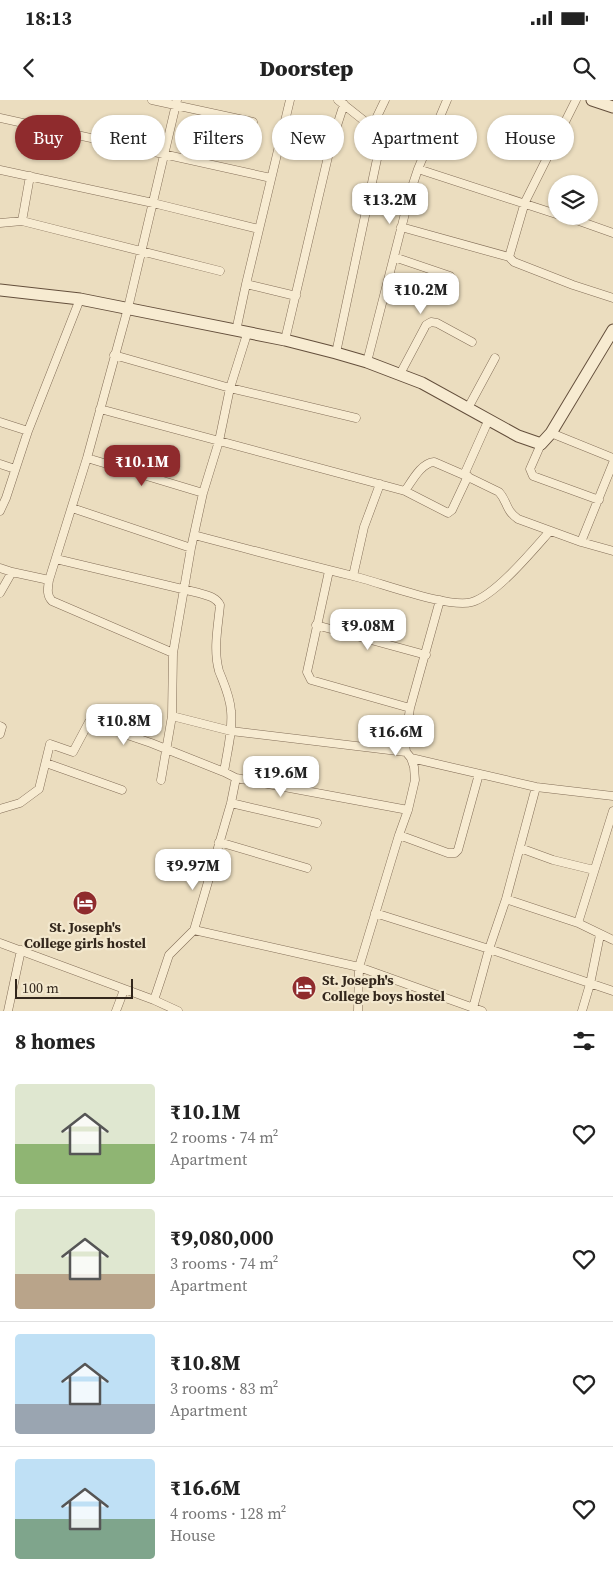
<!DOCTYPE html>
<meta charset="utf-8">
<style>
:root{--surface:#fff;--page:#f6f6f6;--text:#222;--muted:#767676;--line:#e0e0e0;--accent:#8f2b2d}
body{margin:0;font-family:"Source Serif 4",serif;background:var(--page);color:var(--text);height:100vh;display:flex;flex-direction:column;font-size:19px;white-space:nowrap}
*{box-sizing:border-box;margin:0}
p{font-size:16px;color:var(--muted)}
.icon{flex:none;width:28px;height:28px;fill:none;stroke:currentColor;stroke-width:2;stroke-linecap:round;stroke-linejoin:round}
.map{position:relative;height:911px;overflow:hidden}
.sheet{display:flex;flex-direction:column;background:var(--surface);flex:1}
.sheet>*{flex:none}
.top-card{position:absolute;left:15px;top:15px;width:584px;height:45px;display:flex;gap:10px}
.tools{position:absolute;left:548px;top:75px;display:grid;gap:10px}
.tools a{display:grid;place-items:center;width:50px;height:50px;border-radius:50%;background:var(--surface);box-shadow:0 1px 4px #0004;font-size:25px}
.scale{position:absolute;left:15px;bottom:12px;width:118px;box-sizing:border-box;padding-left:5px;border:2px solid #33271c;border-top:0;font-size:14px;line-height:18px;white-space:nowrap;color:#33271c;-webkit-text-stroke:4px #f3e8ce;paint-order:stroke}
.price{position:absolute;translate:-50% -42px;padding:0 11px;border-radius:10px;background:#fff;color:#222;font-size:16px;line-height:32px;filter:drop-shadow(0 1px 2px #0008)}
.price::after{content:'';position:absolute;left:50%;top:30px;width:15px;height:11px;margin-left:-8px;background:inherit;clip-path:polygon(0 0,100% 0,50% 100%)}
.price.current{background:var(--accent);color:#fff}
ul{padding:0;list-style:none}
li{display:flex;align-items:center;gap:15px;height:125px;padding:0 15px}
li+li{border-top:1px solid var(--line)}
li span{display:grid;place-items:center;flex:none;width:140px;height:100px;border-radius:5px;color:#555}
li>.icon{margin-inline-start:auto}
span .icon{width:60px;height:60px;fill:#fffc;stroke-width:1}
li b{font-size:21px}
h2{display:flex;justify-content:space-between;align-items:center;height:60px;padding:0 15px;font-size:21px}
.chip{padding:0 18px;border-radius:22px;background:var(--surface);box-shadow:0 1px 4px #0004;font-size:18px;line-height:45px}
.chip.current{background:var(--accent);color:#fff}
.status{display:flex;justify-content:space-between;align-items:center;height:35px;padding:0 25px;background:var(--surface);direction:ltr}
.status svg{height:14px;fill:currentColor}
header{display:flex;justify-content:space-between;align-items:center;height:65px;padding:0 15px;background:var(--surface);font-size:22px;font-weight:800}
.map>svg:first-child{display:block}
.lines{fill:none;stroke-linecap:round;stroke-linejoin:round}
.street-casing{stroke:#836e58;stroke-width:9}
.secondary-casing{stroke:#644f3c;stroke-width:13}
.street{stroke:#f7ebd1;stroke-width:8}
.secondary{stroke:#f7ebd1;stroke-width:11}
.labels{text-anchor:middle;dominant-baseline:central;stroke-width:4.5;stroke-linejoin:round;paint-order:stroke}
.poi-label{font-size:14px;font-weight:bold;fill:#33271c;stroke:#f3e8ce}
</style>
<div class="status"><b>18:13</b><svg viewBox="0 0 49 12"><path d="M0 12V9h3v3zM5 12V6h3v6zM10 12V3h3v9zM15 12V0h3v12zM26 1h20v11H26zM47 4h2v5h-2z"/></svg></div>
<header><svg class="icon" aria-label="back" viewBox="0 0 24 24"><path d="M15 5l-7 7 7 7"/></svg>Doorstep<svg class="icon" aria-label="search" viewBox="0 0 24 24"><circle cx="10" cy="10" r="6"/><path d="M15 15l6 6"/></svg></header>
<div class="map">
<svg width="613" height="911" viewBox="0 0 613 911">
<rect width="100%" height="100%" fill="#ebddbf"/>
<g class="lines">
<defs>
<path id="street" d="M152,0L253,22
M576,0L525,102L509,157L514,162L573,185L613,198
M0,18L271,78
M372,27L385,0
M383,40L425,53
M418,69L556,114
M0,70L153,103L259,129
M565,116L613,133
M22,121L220,171
M0,123L22,121L30,76
M401,127L509,157
M394,157L450,176
M246,184L296,196
M236,231L246,184L290,0
M285,240L331,44L344,4
M336,253L377,59C380,48 386,40 377,31L338,0
M114,255L230,288L356,318
M367,262L411,90L418,69L447,0
M400,274L426,225L431,222L437,223L472,242
M468,308L495,258
M100,309L405,391L448,413L452,410L468,376
M0,322L28,331
M551,333L613,358
M541,344L530,369L533,376L599,400
M87,358L203,393
M613,363L581,442L613,451
M0,364L15,369
M464,375L499,392C508,402 505,410 518,419L581,442
M405,391C412,381 421,363 434,362L464,375L489,319
M72,408L191,448
M0,411L6,398L28,331L80,199
M194,435C247,449 300,463 353,476C379,482 449,509 472,502C496,495 533,450 550,431
M0,468L12,472L49,480
M329,471L307,572L311,580L410,608L405,643L406,652L411,658L414,667L415,680L408,710L399,735L359,867L358,911
M353,476L364,427L380,384
M0,493L12,472
M316,525L426,555
M173,553L52,501C46,495 48,487 49,480L87,358L128,208L177,0
M410,608L440,500
M172,616L231,631L406,652
M0,626L2,627L0,634
M411,658L536,687L613,696
M46,663L122,690
M224,672L236,678L408,710
M161,680L172,616L173,553L191,448L203,393L219,341L230,288L247,234
M231,703L317,723
M0,709L20,703L39,689L50,644L73,652L89,622L151,643L224,672C227,652 233,631 231,611C230,596 224,584 219,571C213,549 218,527 220,505C216,497 208,496 199,493L56,459
M399,735L448,753H455L458,750L479,674
M219,742L307,768
M520,748L553,760L594,770
M506,799L578,823L613,711
M375,813L489,849L613,891
M578,823L613,840
M194,830L359,867L482,911
M0,843L154,900L178,911
M154,900L169,855L194,830L231,703L236,678
M473,908L489,849L506,799L536,687
M8,911L21,850
M116,911L124,890
M582,911L590,884L600,835"/>
<path id="secondary" d="M592,0L613,7
M0,190L80,199L285,240L336,253L367,262L422,283L518,336L541,344L551,333L613,230"/>
</defs>
<!-- street casing -->
<use href="#street" class="street-casing"/>
<!-- secondary casing -->
<use href="#secondary" class="secondary-casing"/>
<!-- street -->
<use href="#street" class="street"/>
<!-- secondary -->
<use href="#secondary" class="secondary"/>
</g>
<!-- icons -->
<defs>
<symbol id="hotel-disc" viewBox="-11 -11 22 22"><circle r="9.5" fill="#8f2b2d" stroke="#f3e8ce"/><path d="M-6-4.5h1.5V1H6V5H4.5V3h-9V5H-6ZM-4 0a1.8 1.8 0 1 1 3.6 0ZM.5 0V-2.5h3Q6-2.5 6 0Z" fill="#fff"/></symbol>
</defs>
<g fill-rule="evenodd">
<use href="#hotel-disc" x="71" y="789" width="28" height="28"/>
<use href="#hotel-disc" x="290" y="874" width="28" height="28"/>
</g>
<g class="labels">
<!-- poi labels -->
<g class="poi-label">
<text x="85" y="827">St. Joseph's<tspan x="85" dy="16">College girls hostel</tspan></text>
<text x="322" y="880" text-anchor="start">St. Joseph's<tspan x="322" dy="16">College boys hostel</tspan></text>
</g>
</g>
</svg>
<div class="tools">
<a><svg class="icon" aria-label="layers" viewBox="0 0 24 24"><path d="M12 4l9 5-9 5-9-5zM3 14l9 5 9-5"/></svg></a>
</div>
<div class="scale">100 m</div>
<b class="price" style="left:390px;top:125px">₹13.2M</b>
<b class="price" style="left:421px;top:215px">₹10.2M</b>
<b class="price current" style="left:142px;top:387px">₹10.1M</b>
<b class="price" style="left:368px;top:551px">₹9.08M</b>
<b class="price" style="left:124px;top:646px">₹10.8M</b>
<b class="price" style="left:396px;top:657px">₹16.6M</b>
<b class="price" style="left:281px;top:698px">₹19.6M</b>
<b class="price" style="left:193px;top:791px">₹9.97M</b>
<div class="top-card">
<a class="chip current">Buy</a>
<a class="chip">Rent</a>
<a class="chip">Filters</a>
<a class="chip">New</a>
<a class="chip">Apartment</a>
<a class="chip">House</a>
</div>
</div>
<section class="sheet">
<h2>8 homes<svg class="icon" aria-label="filters" viewBox="0 0 24 24"><path d="M4 7h16M4 17h16"/><circle cx="9" cy="7" r="2"/><circle cx="15" cy="17" r="2"/></svg></h2>
<ul>
<li><span style="background:linear-gradient(#dfe7d0 60%,#8fb573 0)"><svg class="icon" aria-label="home" viewBox="0 0 24 24"><path d="M3 11l9-7 9 7M6 9v11h12V9"/></svg></span><div><b>₹10.1M</b><p>2 rooms · 74 m²</p><p>Apartment</p></div><svg class="icon" aria-label="heart" viewBox="0 0 24 24"><path d="M12 20l-8-8c-3-5 5-10 8-4 3-6 11-1 8 4z"/></svg></li>
<li><span style="background:linear-gradient(#dfe7d0 65%,#b9a48a 0)"><svg class="icon" aria-label="home" viewBox="0 0 24 24"><path d="M3 11l9-7 9 7M6 9v11h12V9"/></svg></span><div><b>₹9,080,000</b><p>3 rooms · 74 m²</p><p>Apartment</p></div><svg class="icon" aria-label="heart" viewBox="0 0 24 24"><path d="M12 20l-8-8c-3-5 5-10 8-4 3-6 11-1 8 4z"/></svg></li>
<li><span style="background:linear-gradient(#bfe0f5 70%,#9aa5b1 0)"><svg class="icon" aria-label="home" viewBox="0 0 24 24"><path d="M3 11l9-7 9 7M6 9v11h12V9"/></svg></span><div><b>₹10.8M</b><p>3 rooms · 83 m²</p><p>Apartment</p></div><svg class="icon" aria-label="heart" viewBox="0 0 24 24"><path d="M12 20l-8-8c-3-5 5-10 8-4 3-6 11-1 8 4z"/></svg></li>
<li><span style="background:linear-gradient(#bfe0f5 60%,#7fa58c 0)"><svg class="icon" aria-label="home" viewBox="0 0 24 24"><path d="M3 11l9-7 9 7M6 9v11h12V9"/></svg></span><div><b>₹16.6M</b><p>4 rooms · 128 m²</p><p>House</p></div><svg class="icon" aria-label="heart" viewBox="0 0 24 24"><path d="M12 20l-8-8c-3-5 5-10 8-4 3-6 11-1 8 4z"/></svg></li>
</ul>
</section>
